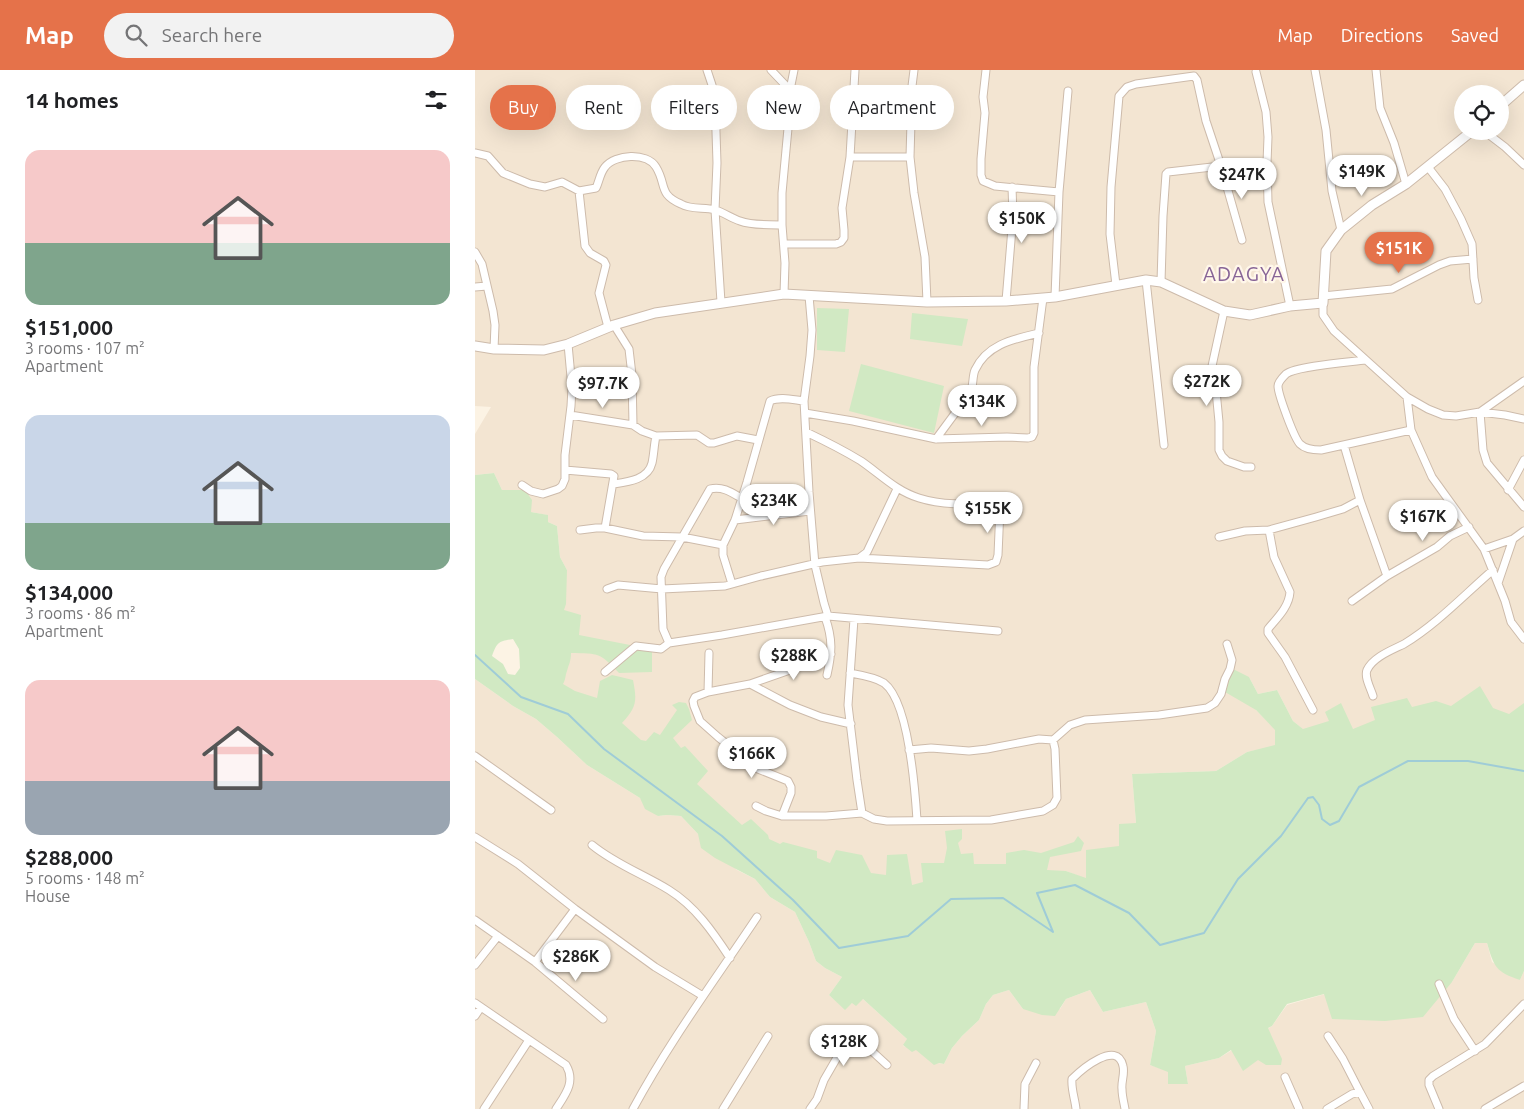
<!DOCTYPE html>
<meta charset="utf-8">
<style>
:root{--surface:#fff;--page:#f2f2f2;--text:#202124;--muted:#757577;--accent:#e5724a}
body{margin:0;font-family:Ubuntu,sans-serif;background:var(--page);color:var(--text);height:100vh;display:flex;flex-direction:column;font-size:19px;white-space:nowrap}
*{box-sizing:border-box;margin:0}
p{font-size:16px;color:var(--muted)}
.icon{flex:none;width:28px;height:28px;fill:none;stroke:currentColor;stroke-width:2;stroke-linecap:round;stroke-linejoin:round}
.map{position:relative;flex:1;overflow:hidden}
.panel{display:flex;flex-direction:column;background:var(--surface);width:475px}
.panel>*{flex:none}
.hud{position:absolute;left:15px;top:15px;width:475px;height:45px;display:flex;gap:10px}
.buttons{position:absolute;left:979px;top:15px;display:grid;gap:10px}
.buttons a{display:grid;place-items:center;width:55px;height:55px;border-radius:50%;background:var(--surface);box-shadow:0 5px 20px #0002;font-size:25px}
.price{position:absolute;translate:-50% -42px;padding:0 11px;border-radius:18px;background:#fff;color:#222;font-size:16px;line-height:32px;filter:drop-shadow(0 1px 2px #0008)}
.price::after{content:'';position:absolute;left:50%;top:30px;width:15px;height:11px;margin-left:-8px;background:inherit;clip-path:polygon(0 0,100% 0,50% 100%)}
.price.on{background:var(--accent);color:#fff}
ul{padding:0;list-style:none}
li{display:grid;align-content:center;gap:10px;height:265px;padding:0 25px}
li span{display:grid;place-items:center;height:155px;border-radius:15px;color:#555}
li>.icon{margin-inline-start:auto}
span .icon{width:90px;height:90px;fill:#fffc;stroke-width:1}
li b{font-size:21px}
h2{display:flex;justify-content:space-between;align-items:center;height:60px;padding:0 25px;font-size:21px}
.tag{padding:0 18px;border-radius:22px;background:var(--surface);box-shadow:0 5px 20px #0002;font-size:18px;line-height:45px}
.tag.on{background:var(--accent);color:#fff}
header{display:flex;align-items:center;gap:30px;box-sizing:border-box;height:70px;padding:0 25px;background:var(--accent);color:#fff}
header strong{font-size:24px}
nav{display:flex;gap:28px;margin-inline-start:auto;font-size:18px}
.search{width:350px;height:45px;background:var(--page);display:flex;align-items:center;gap:12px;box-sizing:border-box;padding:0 18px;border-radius:28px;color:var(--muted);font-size:19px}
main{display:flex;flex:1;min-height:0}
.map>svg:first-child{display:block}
.residential{fill:#f3e5d2;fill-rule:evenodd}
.green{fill:#d1e9c3;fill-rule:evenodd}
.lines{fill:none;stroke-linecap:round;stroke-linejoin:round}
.stream{stroke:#9fccd7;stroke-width:2}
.minor-casing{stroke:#cdbbab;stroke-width:9}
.tertiary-casing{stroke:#cdbbab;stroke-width:11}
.minor{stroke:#fff;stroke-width:7}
.tertiary{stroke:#fff;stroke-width:9}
.labels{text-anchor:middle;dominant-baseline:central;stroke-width:4.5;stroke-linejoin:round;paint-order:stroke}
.quarter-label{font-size:20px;letter-spacing:1px;fill:#886597;stroke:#fff7ea}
</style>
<header>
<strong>Map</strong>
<div class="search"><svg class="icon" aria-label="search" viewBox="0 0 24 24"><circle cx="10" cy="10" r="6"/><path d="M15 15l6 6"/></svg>Search here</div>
<nav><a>Map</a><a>Directions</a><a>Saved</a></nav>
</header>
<main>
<section class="panel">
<h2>14 homes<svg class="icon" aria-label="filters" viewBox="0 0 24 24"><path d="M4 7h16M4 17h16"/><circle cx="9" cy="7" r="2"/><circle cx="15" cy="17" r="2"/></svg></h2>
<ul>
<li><span style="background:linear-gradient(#f6c9c9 60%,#7fa58c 0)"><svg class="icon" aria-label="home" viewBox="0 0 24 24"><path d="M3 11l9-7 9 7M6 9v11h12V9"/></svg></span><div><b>$151,000</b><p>3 rooms · 107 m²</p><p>Apartment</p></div></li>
<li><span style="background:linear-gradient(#c9d6e8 70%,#7fa58c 0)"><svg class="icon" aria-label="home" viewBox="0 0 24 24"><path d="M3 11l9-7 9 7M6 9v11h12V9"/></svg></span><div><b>$134,000</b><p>3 rooms · 86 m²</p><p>Apartment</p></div></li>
<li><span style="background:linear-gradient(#f6c9c9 65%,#9aa5b1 0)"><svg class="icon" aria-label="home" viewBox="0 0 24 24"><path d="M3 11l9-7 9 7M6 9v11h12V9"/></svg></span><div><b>$288,000</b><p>5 rooms · 148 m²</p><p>House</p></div></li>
</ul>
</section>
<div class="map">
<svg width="1049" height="1039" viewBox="0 0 1049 1039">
<rect width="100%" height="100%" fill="#fcf3e4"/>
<!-- residential -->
<path class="residential" d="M0,0H1049V674L835,665L818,651L802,620L783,624L774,607L781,640L801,660L800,676L772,682L741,701L657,704L661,753L644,776L611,809L591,801L437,815L295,780L45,598L92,500L85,487L82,456L73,452L72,445L56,442L27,420L19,403L0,405V364L16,337L0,336ZM988,24H1025V61H988Z
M0,609L38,636L61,649L82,667L112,695L165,728L183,746L192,745L206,746L223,764L262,800L280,809L295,827L320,842L334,872L341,891L350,898L367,907L354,925L370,939L377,933L388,929L433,970L428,976L441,979L459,994L463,993L469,994L477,978L487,966L504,950L511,934L518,925L534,920L548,939H585L591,929L615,920L628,942L671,932L681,961L675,995L693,1001L713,1014L710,996L744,988L797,956L812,935L850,924L977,912L1000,873H1012L1017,892L1045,910L1049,901V1039H0Z"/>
<!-- green -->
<path class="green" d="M342,238L374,239L370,282L342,280Z
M437,243L493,249L487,276L435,269Z
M386,294L469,316L459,363L374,341Z
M19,403L27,420H50L57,430L56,442L73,445V452L82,456L85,487L92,500L91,534L89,540L106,545L104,565L155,575L177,582V602L144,603C124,582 125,584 96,583C96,591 94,594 92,601C90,606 91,609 88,614L100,621L122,628L125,611L137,605L158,610C162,631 162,637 147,653L166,670L171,671L179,662L185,665L202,640L197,635L204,632L211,633L214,639L217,650L198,668L206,678L210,676L233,701L222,714L267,755L276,749L293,765L294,769L305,774L308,772L342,781V788L355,793L361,780L387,785L396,803L411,805L412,785L432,784L437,815L448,812L446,793H469L472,778L470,761L487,759V769L483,773L486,784L498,783L499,794H531V783L549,780L566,783L599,772L603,766L609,773L606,781L575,787L572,800L591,801L611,808V780L644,776V754L661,753L657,704L741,701L772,682L800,675V660L781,640L750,622L751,612L758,599L774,607L783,624L802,620L818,651L828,659L854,651L850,642L866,633L878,659L900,650L896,637L932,628L937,637L961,631L976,636L1005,616L1018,638L1034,644L1049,633V901L1045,910C1021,902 1019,897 1012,873H1000L977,912L948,947L910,951L857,949L849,924L812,934L797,956L793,958L807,989L806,995H791L783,990L768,1001L756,980L744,988L710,996L713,1014H693V1002L675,995L681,961L671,932L628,942L615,920L591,929L580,946L567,945L548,939L534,920L518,925L511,934L504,950L487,966L477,978L469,994L464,993L459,995L441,980L437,982L428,975L432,969L388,929L381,936L377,933L370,940L354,925L367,907L350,898L341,891L334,872L320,842L295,827L280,809L240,788L226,778L223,764L206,746L192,745L183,746L170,739L165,728L112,695L82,667L61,649L38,636L0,609V405ZM38,569L44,579L45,598L40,605L33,604L28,594L17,586C22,572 24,571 38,569Z"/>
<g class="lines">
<!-- stream -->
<path class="stream" d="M0,585L46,627L93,644L129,679L247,766L318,830L364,878L433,866L476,829L528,828L578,862L562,823L600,815L654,843L685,875L729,863L763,809L806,766L833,728L838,727L844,735L847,749L855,755L864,751L884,717L933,691H993L1049,701"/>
<defs>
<path id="minor" d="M232,0L237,15L240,31L242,93L240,140L246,232
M296,0L315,20L316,26L307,123V155L310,193L309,224
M439,0L437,16L435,87L439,123L450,187L452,232
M511,0L508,27L510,43L506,89V105L508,111L520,116L584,122
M840,0L851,60L857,121L866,160
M901,0L905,38L919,73L931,114
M781,2L791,42L793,67L792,93L793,132L815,236
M315,20L319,0
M1009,61L1030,77L1049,95
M0,83L13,86L28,103L55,114L70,117L87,112L104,121
M375,87H435
M953,97L970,119L986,149L997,174L999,208L1003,230
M309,174H361L366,172L369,168V160L367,138L375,87L380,0
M0,182L7,194L18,241L20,255L19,279
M671,210L689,375
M686,212L688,146L691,104L693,102L746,96L792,93
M641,215L635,164L636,117L644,26L652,17L661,14L719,6L722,10L731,51L746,96L767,170
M0,217L12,216
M334,226L337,260L335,286L329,331L334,422L340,495L349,533L353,546L523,561
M848,226L917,219L964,195L975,191L998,189
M580,227L584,122L593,21
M531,231L538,146L537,117
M848,233V245L859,261L932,327L953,339L968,345L981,346L1005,342L1030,345L1049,349
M749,241L737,296L740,310L744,352V380L747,386L752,391L769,397H776
M139,255L154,279L157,305L158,355
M133,257L124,223L131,195L129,191L115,183L110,176L104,121L121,118C124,112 125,103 130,97C140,84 172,82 181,97C192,115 183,124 206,134C216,140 229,137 240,140C248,142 256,148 265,151C278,156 293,154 307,155
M890,290C875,292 821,296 811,304C808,307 803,312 803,316C803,324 819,368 825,374C830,379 839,380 846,380L936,360
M1049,311L1005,342L1008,380L1012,393L1049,437
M932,327L936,360L957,407L1009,479L1030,531L1036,552L1049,569
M330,343L378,351L461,369L532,367L553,368L557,367L559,363V297L568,228
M95,345L158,355L167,361L181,366L222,365L234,373H239L262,366L283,370
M331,362C350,371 368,380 386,391C405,404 421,421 444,428C469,436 496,434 521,433L525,438L523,485L521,492L513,495L384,488
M461,369L495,323C499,315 497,307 500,300C512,274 539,269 564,263
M869,375L885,430L912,506
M90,400L136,404L139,406L130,458
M138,414C152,412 173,410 177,393C179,384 179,375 181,366
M47,415L56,421L68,424L83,419L87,416L90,409V385L96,336L97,318L93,274
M1033,420L1049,390
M266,428C256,422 247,416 235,419L189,499L186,507L188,559L194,573L247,565L353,546
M260,450L335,441
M105,460L121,458H130L168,466L207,467L248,475L260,450L272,412L295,331C305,326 319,330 329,331
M794,460L799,487L815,522C814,537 802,548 793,559V563L810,587L838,640
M744,467L770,461L794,460L841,447L868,439L885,430
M248,475V485L257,514
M1009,479L1038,469L1049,461
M1023,513L1038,469
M132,519L143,515L187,519L250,516L286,506L347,492L384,488L392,482L422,419
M877,531L912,506L962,477L975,466L994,457
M350,547C358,569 357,583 352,605
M379,549L373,635L382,710L387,743
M130,602L161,576L186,579L194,573
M375,603C386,605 400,607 409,613C434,632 440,719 442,750
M275,614L315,600L325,592L335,587L356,584
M233,622L234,583
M898,626C896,619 889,607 892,600C898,587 917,580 929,574C962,554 989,525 1018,500
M434,680L456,678L494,681L512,679L564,669L578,670L595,655L610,650L684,645L732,638L740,633L746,624L750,609L755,599L757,590L752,574
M0,686L76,740
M281,736L291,741L307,746H351L387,743L399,749L412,751L516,750L568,741L578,735L582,728L580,679L578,670
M307,746L316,723V717L313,711L283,699L243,667L225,651L219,636L218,631L220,627L233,622L275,614L315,635L346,647L376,654
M0,767L43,794L100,839L180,897L228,926
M117,775C140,794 168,804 194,820C220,836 238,862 255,888
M0,850L60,892L128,949
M60,892L100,839
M0,895L23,866
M964,914L979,949L1000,981
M0,933L91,995C101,1012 90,1025 81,1039
M0,946L6,937
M853,966L868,989L885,1022
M810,1007L824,1039
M9,1039L54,970
M158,1039C194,972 240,910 282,847
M248,1039L293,966
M335,1039L342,1029L349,1010L371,972L378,968L387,972L412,995
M549,1039L550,1014L561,993
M601,1039C600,1029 596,1019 597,1009C606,1000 642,969 648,996C650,1004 646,1012 647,1019C647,1026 649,1033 650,1039
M852,1039L877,1024L885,1022L894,1039
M964,1039L954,1015V1010L958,1006L1010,974L1049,934
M1010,1039L1049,1016"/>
<path id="tertiary" d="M1025,36L1049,15
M0,276L19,279L69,280L93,274L139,255L180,243L309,224L452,232L531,231L580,227L671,210L686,212L749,241L775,245L815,236L848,233L851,181L866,160L897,135L931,114L997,61"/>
</defs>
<!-- minor casing -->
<use href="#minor" class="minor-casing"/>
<!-- tertiary casing -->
<use href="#tertiary" class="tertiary-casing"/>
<!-- minor -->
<use href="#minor" class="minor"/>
<!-- tertiary -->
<use href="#tertiary" class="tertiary"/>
</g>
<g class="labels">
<!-- quarter labels -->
<g class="quarter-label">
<text x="769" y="203">ADAGYA</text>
</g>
</g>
</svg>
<div class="buttons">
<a><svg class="icon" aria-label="locate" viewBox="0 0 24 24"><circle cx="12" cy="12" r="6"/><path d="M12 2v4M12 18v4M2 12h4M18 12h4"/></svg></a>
</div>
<b class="price" style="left:887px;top:127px">$149K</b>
<b class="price" style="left:767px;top:130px">$247K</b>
<b class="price" style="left:547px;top:174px">$150K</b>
<b class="price on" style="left:924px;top:204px">$151K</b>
<b class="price" style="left:732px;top:337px">$272K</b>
<b class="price" style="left:128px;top:339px">$97.7K</b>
<b class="price" style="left:507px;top:357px">$134K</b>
<b class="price" style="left:299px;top:456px">$234K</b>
<b class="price" style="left:513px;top:464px">$155K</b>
<b class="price" style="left:948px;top:472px">$167K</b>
<b class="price" style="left:319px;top:611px">$288K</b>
<b class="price" style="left:277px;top:709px">$166K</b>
<b class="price" style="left:101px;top:912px">$286K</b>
<b class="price" style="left:369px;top:997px">$128K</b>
<div class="hud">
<a class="tag on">Buy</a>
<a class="tag">Rent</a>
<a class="tag">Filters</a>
<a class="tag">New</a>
<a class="tag">Apartment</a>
</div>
</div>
</main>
